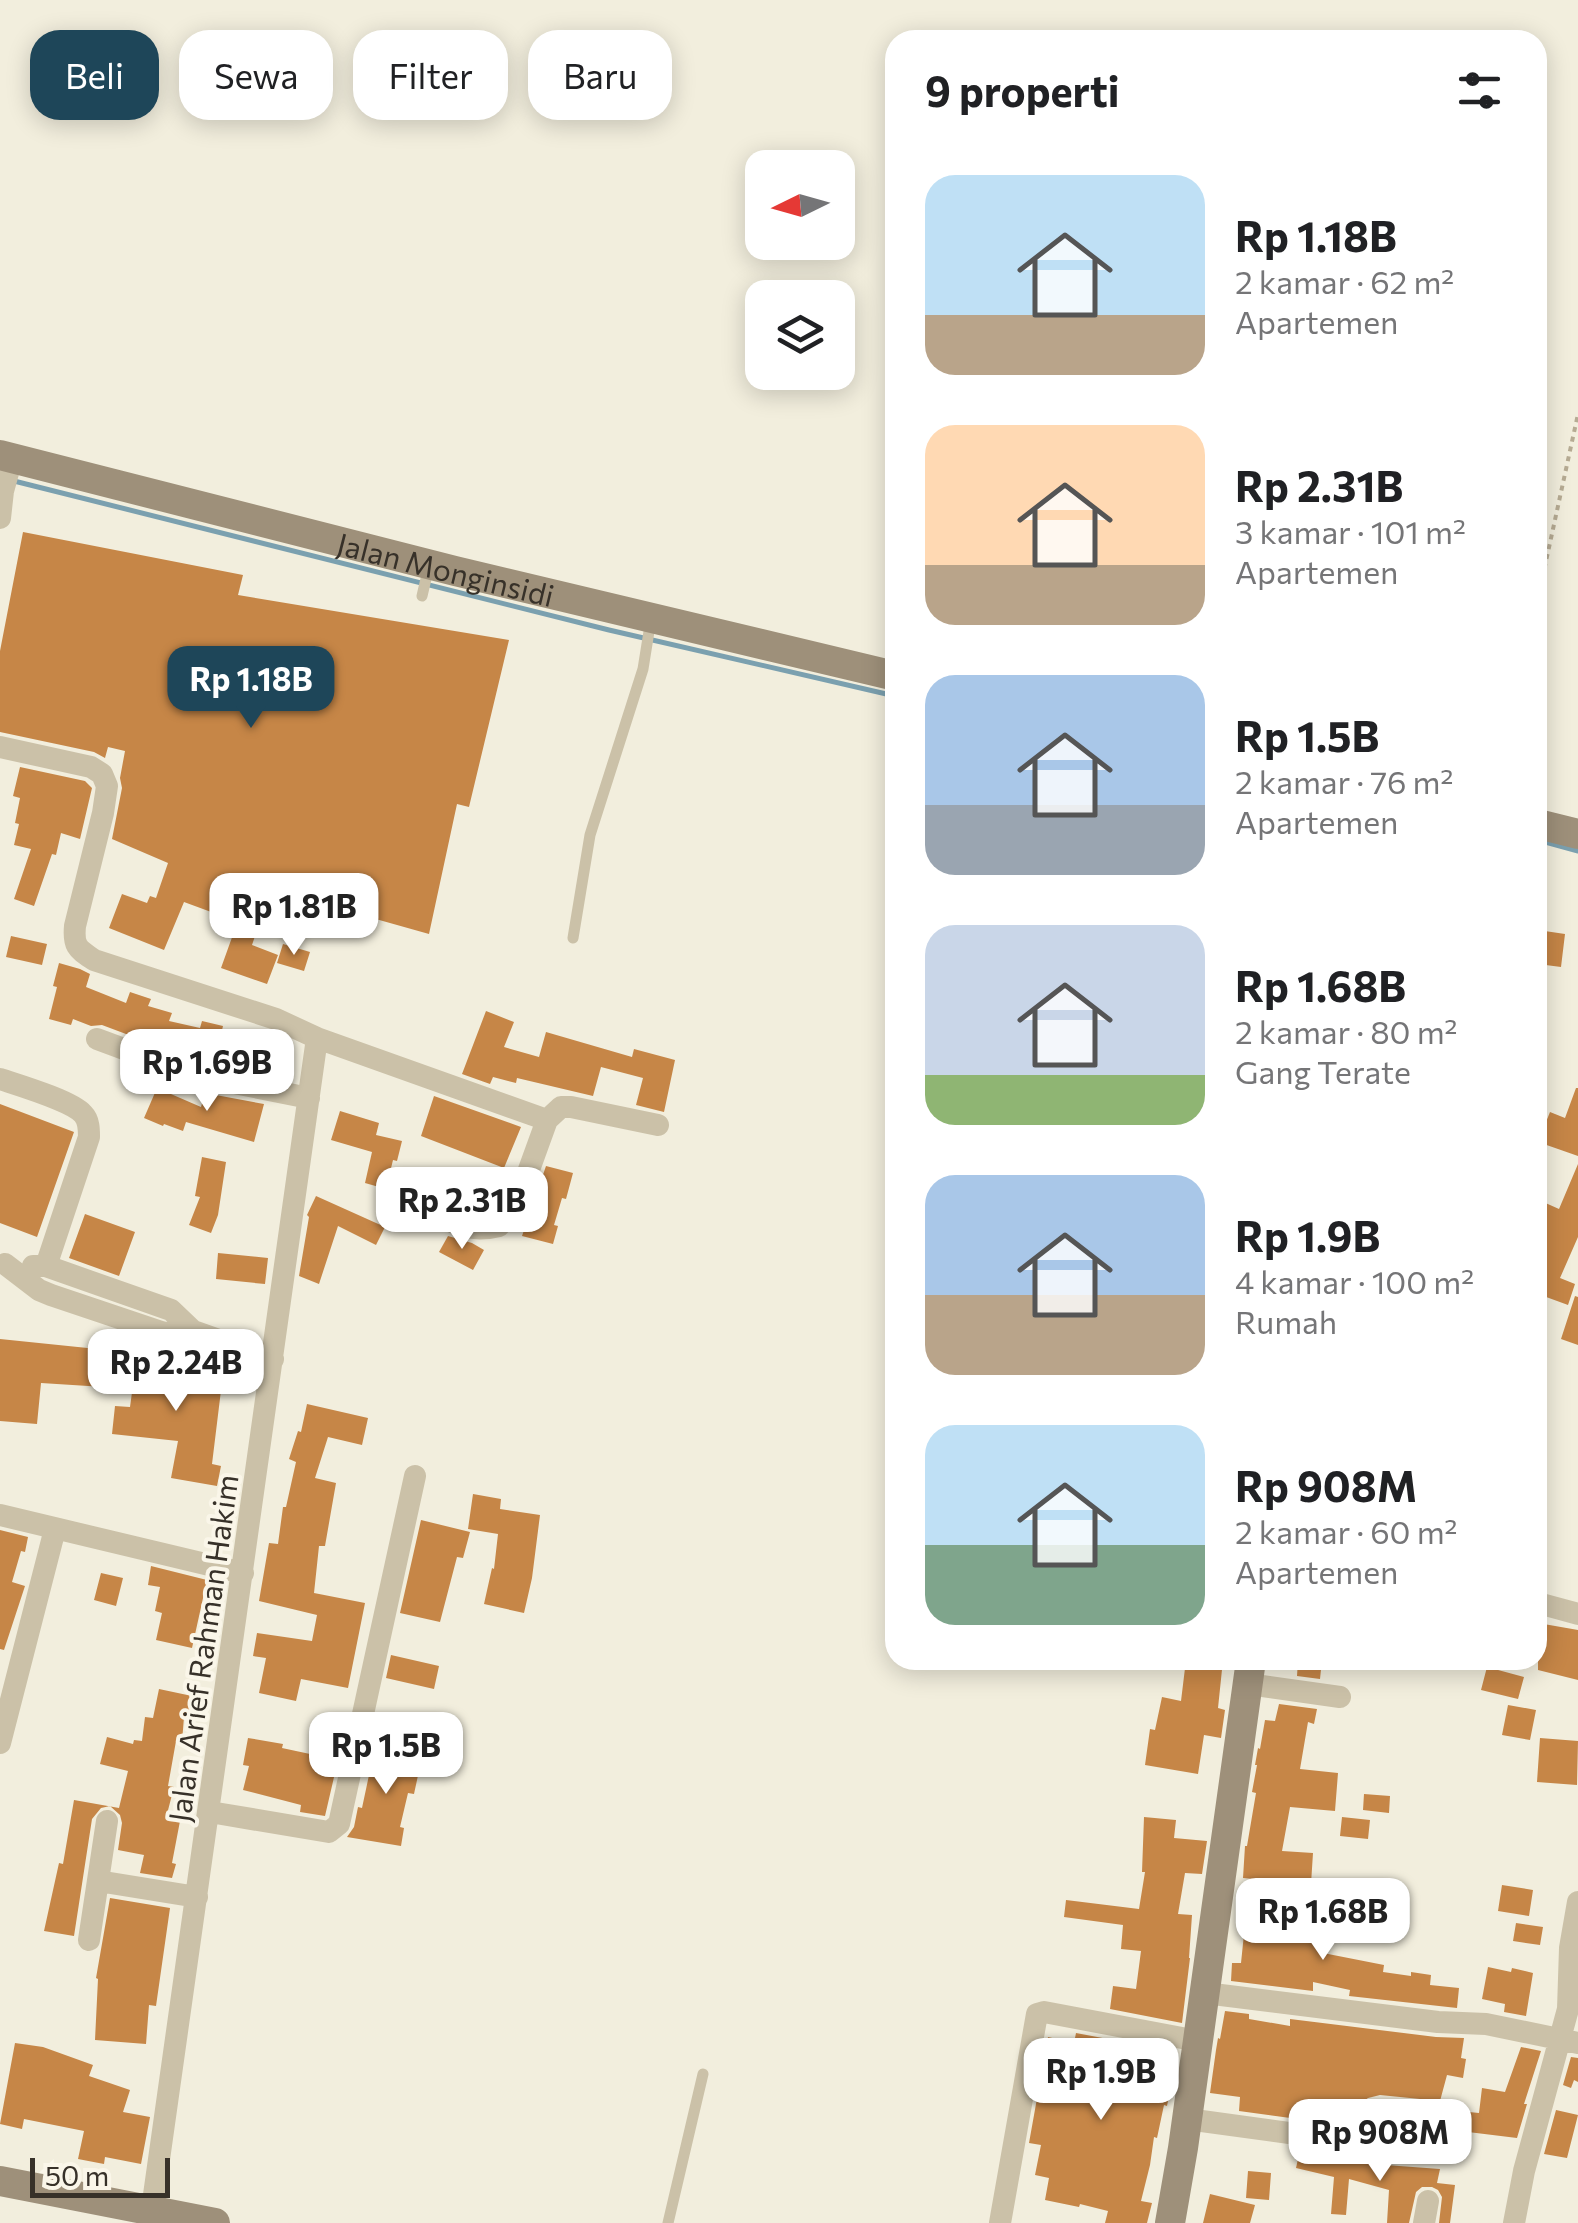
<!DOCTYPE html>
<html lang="id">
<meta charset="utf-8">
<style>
:root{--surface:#fff;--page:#f6f6f6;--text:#202124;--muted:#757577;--accent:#1e4659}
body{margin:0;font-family:Commissioner,sans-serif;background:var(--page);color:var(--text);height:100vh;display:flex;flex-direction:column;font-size:38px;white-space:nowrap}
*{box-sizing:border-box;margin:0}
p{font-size:32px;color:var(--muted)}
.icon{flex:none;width:55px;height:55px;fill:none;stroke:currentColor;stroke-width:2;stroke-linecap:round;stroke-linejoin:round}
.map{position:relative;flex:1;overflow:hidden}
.panel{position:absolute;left:885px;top:30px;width:662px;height:1640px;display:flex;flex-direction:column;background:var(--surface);border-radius:30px;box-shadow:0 5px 25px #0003}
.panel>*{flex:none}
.guide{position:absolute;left:30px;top:30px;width:705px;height:90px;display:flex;gap:20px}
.needle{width:65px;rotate:265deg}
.tools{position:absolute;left:745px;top:150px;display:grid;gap:20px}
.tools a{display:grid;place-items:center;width:110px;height:110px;border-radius:20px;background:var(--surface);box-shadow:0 5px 25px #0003;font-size:50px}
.scale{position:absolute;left:30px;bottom:25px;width:140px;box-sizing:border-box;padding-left:10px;border:5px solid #373129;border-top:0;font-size:28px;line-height:35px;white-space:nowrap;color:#373129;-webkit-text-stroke:8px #faf6e9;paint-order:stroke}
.price{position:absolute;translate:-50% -85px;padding:0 22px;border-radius:20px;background:#fff;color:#222;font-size:32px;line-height:65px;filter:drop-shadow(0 2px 5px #0008)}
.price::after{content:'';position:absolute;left:50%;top:60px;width:30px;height:22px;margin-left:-15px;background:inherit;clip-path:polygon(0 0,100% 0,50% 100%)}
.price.current{background:var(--accent);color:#fff}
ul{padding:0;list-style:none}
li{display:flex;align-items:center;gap:30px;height:250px;padding:0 40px}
li span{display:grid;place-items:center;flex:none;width:280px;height:200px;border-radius:30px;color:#555}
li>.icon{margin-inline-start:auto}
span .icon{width:120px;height:120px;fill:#fffc;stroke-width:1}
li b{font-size:42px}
h2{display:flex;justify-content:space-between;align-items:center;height:120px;padding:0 40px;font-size:42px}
.tag{padding:0 35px;border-radius:30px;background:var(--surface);box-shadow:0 5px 25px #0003;font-size:35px;line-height:90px}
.tag.current{background:var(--accent);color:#fff}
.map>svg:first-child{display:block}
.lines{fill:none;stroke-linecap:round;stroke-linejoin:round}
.stream{stroke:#7ba0af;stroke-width:5}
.building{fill:#c68647}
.path{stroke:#b6ab93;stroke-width:4;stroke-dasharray:5 5;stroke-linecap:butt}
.lane{stroke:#cbc1a8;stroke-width:11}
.street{stroke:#cbc1a8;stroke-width:22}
.secondary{stroke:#9e907a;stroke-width:30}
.labels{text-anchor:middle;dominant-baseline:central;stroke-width:8;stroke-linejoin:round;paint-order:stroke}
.street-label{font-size:30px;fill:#373129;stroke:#faf6e9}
</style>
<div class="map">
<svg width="1578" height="2223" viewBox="0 0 1578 2223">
<rect width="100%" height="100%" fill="#f2eedd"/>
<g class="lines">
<!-- stream -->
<path class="stream" d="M14,481L609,630L895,696
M1538,840L1578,851"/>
</g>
<!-- building -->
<path class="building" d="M23,532L243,575L238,595L509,640L469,807L457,804L429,934L255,885L241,923L184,902L164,950L109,928L122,894L147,903L150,896L156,898L168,863L112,839L122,788L120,778L125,751L108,747L105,758L94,752L0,732V651Z
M20,767L85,781L92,788L80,839L61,833L56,855L52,854L34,906L14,899L31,849L14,845L19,824L15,823L20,798L13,796Z
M235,929L255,936L252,945L278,955L267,984L221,968Z
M1538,930L1565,934L1561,967L1538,964Z
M11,936L47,944L42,965L6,957Z
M283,944L310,952L304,971L277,963Z
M59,963L80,969L90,974L86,987L126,1003L130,992L151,999L148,1006L172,1013L169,1021L200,1028L202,1021L223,1026L214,1064L198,1061L102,1025L91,1026L73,1019L71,1025L49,1019L57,987L53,986Z
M486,1011L514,1022L504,1047L539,1057L546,1032L632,1057L634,1049L675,1060L664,1112L636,1105L643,1078L601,1067L593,1096L517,1078L516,1083L493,1077L490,1084L462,1074Z
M157,1088L201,1107L205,1093L264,1104L254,1142L186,1122L183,1131L164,1124L163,1126L144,1118Z
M1576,1088H1578V1156L1538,1142L1550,1112L1565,1118Z
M434,1096L521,1127L504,1168L421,1136Z
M0,1104L74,1132L37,1237L0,1223Z
M340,1111L379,1123L376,1135L402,1141L397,1161L393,1160L386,1189L365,1183L372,1152L331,1140Z
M202,1157L226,1162L218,1215L211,1233L189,1225L200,1197L195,1196Z
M1578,1164V1237L1560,1278L1575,1284L1568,1305L1538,1294V1272L1546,1247L1538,1244L1545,1224L1538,1221V1210L1541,1201L1559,1209Z
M546,1166L573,1173L566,1199L562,1198L554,1225L558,1226L553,1244L522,1236Z
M316,1196L385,1227L376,1245L338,1226L319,1284L299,1276L309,1217L307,1215Z
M85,1214L135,1232L119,1276L69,1258Z
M448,1236L472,1243L484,1250L473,1270L439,1252Z
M218,1253L268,1258L265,1284L216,1279Z
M1575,1296L1578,1297V1345L1561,1339Z
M0,1339L107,1350L104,1387L41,1383L37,1424L0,1421Z
M137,1356L189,1362L188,1369L223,1374L212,1464L221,1466L217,1486L171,1478L178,1441L112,1434L115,1406L130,1407Z
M307,1404L368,1418L362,1445L328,1437L315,1478L336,1483L325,1546H319L314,1593L365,1603L348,1688L301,1679L296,1701L259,1693L266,1658L253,1656L257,1633L312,1641L317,1615L259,1601L269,1543L278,1544L283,1507H286L296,1462L289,1459L298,1431L301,1432Z
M473,1494L501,1499L500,1509L540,1515L532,1578L524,1613L484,1604L492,1568L494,1569L498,1534L468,1529Z
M421,1520L470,1532L463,1558L457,1557L440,1622L400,1613Z
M0,1530L28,1537L25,1552L21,1551L12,1582L25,1586L4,1650L0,1649Z
M151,1566L207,1580L192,1648L156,1640L162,1613L155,1611L160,1587L148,1585Z
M101,1573L123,1578L116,1606L94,1600Z
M1538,1623L1578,1630V1680L1538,1670Z
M391,1655L439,1666L434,1689L386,1678Z
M1186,1660H1223L1218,1708L1225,1710L1221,1738L1204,1735L1198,1774L1145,1765L1150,1729L1155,1730L1162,1697L1181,1701Z
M1298,1660H1322L1320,1679L1297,1676Z
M1487,1667L1524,1677L1518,1699L1481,1690Z
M159,1689L192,1696L188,1718L184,1717L182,1742L176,1741L168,1786L174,1787L166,1818L180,1821L172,1863L176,1864L172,1878L140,1873L144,1855L118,1850L122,1823L120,1815L110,1806L101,1808L92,1819L74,1936L44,1931L59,1863L63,1864L74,1800L119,1808L128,1771L100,1764L107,1737L133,1744L134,1740L142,1741L145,1717L153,1718Z
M1279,1704L1317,1709L1314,1724L1308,1722L1300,1769L1338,1773L1335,1811L1290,1807L1282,1851L1313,1853L1311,1884L1243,1878L1245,1846H1247L1256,1793L1252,1792L1257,1765H1255L1258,1748L1260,1749L1265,1720L1275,1721Z
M1508,1705L1536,1710L1530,1740L1502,1735Z
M248,1738L283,1744L282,1748L338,1760L325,1816L300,1812L301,1805L243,1790L249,1766L243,1765Z
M1540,1738L1578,1741L1577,1785L1537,1782Z
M375,1747L422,1757L414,1794L408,1793L400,1827L404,1828L401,1846L347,1837L354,1827L358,1807L362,1808Z
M1364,1794L1390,1796L1389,1813L1363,1810Z
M1144,1817L1176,1820L1174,1838L1207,1841L1202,1874L1185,1873L1178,1914L1192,1915L1189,1958H1190L1182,2023L1110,2009L1113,1986L1136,1989L1141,1951L1121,1949L1123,1925L1064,1917L1066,1900L1139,1909L1145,1872H1142Z
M1342,1817L1370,1820L1368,1839L1340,1836Z
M1502,1885L1533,1890L1529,1916L1498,1911Z
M110,1898L170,1908L156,2006L149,2005L146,2044L95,2040L98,1979L96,1978Z
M1250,1908L1299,1912L1298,1914L1328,1918L1323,1953L1384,1965L1383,1972L1411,1976V1972L1431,1975L1430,1985L1459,1988L1457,2008L1349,1996L1350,1990L1313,1982V1991L1231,1981L1232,1963H1241L1244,1934H1248Z
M1516,1923L1543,1927L1540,1945L1513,1941Z
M1488,1967L1511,1972L1512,1968L1533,1973L1526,2016L1504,2012L1505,2004L1482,1999Z
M1225,2011L1249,2014V2019L1290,2026V2019L1436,2037L1464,2038L1461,2058L1466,2059L1463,2078L1447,2075L1440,2101L1380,2095L1368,2098L1354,2108L1342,2125L1239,2111L1240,2097L1210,2093L1216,2050L1218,2038L1220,2039Z
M1076,2033L1177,2052L1173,2081L1172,2080L1167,2106L1164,2105L1157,2138L1154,2137L1150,2165L1141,2201L1152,2203L1147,2223H1105L1108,2211L1080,2204L1079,2207L1045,2200L1049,2178L1035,2175L1041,2145L1029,2143L1048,2037L1074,2043Z
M15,2043L43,2047L93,2065L89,2076L130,2090L123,2112L150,2117L141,2164L105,2157L104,2164L78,2159L84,2131L24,2119L22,2129L0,2124Z
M1521,2047L1541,2051L1524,2104H1527L1517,2138L1460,2131L1468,2125L1469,2112L1479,2113L1482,2088L1505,2092Z
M1571,2057L1578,2058V2082L1574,2080L1571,2088L1563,2085Z
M1556,2110L1578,2115L1567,2158L1544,2154Z
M1381,2125L1447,2131L1441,2162L1368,2140Z
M1300,2150L1333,2154L1331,2161L1440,2169L1437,2183L1455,2185L1450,2223H1439L1442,2197L1438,2190L1432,2187H1422L1416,2192L1409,2223H1387L1389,2190L1349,2179L1346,2215L1331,2214L1334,2177L1296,2168Z
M1248,2171L1271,2173L1269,2200L1246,2198Z
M1210,2194L1255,2205L1250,2223H1203Z"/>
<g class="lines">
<!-- path -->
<path class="path" d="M1538,598L1578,414"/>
<!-- lane -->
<path class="lane" d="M422,596L429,566
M573,938L590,835L643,669L651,619
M668,2223L703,2074"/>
<!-- street -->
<path class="street" d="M0,518L3,491L12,458
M0,747L91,767L102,774L107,786L103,813L75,926C73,947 78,949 94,960L276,1019L317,1038L152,2209
M317,1038L547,1120
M97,1039L194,1075L309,1098
M0,1079C18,1085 72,1101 83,1114C89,1120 89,1129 89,1137L46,1266
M418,1204C448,1219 464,1235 499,1226L518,1200L547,1120L561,1107H571L658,1125
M5,1264L39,1290L51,1295L164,1333L193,1331L273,1359
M33,1266H46L171,1310L193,1331
M0,1515L243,1573
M1538,1603L1578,1614
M1248,1684L1340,1697
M0,1743L55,1529
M210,1812L329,1832L339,1824L415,1476
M98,1881L197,1897
M89,1940L107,1821
M1205,1993L1438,2022L1486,2024L1578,2043
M1187,2119L1347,2141H1350C1358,2128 1363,2114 1379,2110L1455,2117
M1000,2223L1037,2014L1044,2012L1198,2041
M1424,2223L1428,2201
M1514,2223L1524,2171L1568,2009L1570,1948L1578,1902"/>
<!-- secondary -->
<g class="secondary">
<path id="s1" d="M0,455L455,571L895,676"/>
<path d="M1538,824L1578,834"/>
<path d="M0,2181L215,2223"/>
<path d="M1170,2223L1183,2148L1251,1660"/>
</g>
</g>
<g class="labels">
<!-- street labels -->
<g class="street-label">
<text stroke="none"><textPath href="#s1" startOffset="460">Jalan Monginsidi</textPath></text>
<text transform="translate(202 1648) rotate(-82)">Jalan Arief Rahman Hakim</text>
</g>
</g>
</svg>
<div class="tools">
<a><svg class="needle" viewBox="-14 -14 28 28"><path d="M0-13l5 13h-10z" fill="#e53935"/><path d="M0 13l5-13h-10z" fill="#757577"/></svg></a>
<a><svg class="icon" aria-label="layers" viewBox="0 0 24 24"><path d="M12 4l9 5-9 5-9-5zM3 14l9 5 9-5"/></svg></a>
</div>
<div class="scale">50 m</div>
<b class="price current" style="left:251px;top:731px">Rp 1.18B</b>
<b class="price" style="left:294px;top:958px">Rp 1.81B</b>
<b class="price" style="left:207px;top:1114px">Rp 1.69B</b>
<b class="price" style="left:462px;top:1252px">Rp 2.31B</b>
<b class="price" style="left:176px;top:1414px">Rp 2.24B</b>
<b class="price" style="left:386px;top:1797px">Rp 1.5B</b>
<b class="price" style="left:1323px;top:1963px">Rp 1.68B</b>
<b class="price" style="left:1101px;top:2123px">Rp 1.9B</b>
<b class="price" style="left:1380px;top:2184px">Rp 908M</b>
<div class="guide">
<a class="tag current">Beli</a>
<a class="tag">Sewa</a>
<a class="tag">Filter</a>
<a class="tag">Baru</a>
</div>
<section class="panel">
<h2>9 properti<svg class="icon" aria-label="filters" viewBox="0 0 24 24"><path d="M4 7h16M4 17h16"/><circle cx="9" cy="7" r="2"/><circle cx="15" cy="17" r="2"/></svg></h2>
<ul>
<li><span style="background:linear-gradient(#bfe0f5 70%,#b9a48a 0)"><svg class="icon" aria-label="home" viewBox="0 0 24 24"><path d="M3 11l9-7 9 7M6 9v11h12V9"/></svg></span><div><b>Rp 1.18B</b><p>2 kamar · 62 m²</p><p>Apartemen</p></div></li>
<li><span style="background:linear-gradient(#ffd9b3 70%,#b9a48a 0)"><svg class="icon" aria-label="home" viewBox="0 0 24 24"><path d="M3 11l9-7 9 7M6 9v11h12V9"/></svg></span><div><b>Rp 2.31B</b><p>3 kamar · 101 m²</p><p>Apartemen</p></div></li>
<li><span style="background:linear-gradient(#a9c7e8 65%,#9aa5b1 0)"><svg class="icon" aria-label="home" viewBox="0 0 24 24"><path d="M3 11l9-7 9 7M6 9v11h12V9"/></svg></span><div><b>Rp 1.5B</b><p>2 kamar · 76 m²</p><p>Apartemen</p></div></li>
<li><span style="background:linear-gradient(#c9d6e8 75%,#8fb573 0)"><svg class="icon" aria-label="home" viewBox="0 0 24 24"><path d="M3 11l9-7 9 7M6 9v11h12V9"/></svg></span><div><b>Rp 1.68B</b><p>2 kamar · 80 m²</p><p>Gang Terate</p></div></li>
<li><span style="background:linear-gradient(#a9c7e8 60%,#b9a48a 0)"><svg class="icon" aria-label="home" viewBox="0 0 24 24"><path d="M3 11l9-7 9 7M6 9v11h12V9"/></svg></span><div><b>Rp 1.9B</b><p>4 kamar · 100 m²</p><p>Rumah</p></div></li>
<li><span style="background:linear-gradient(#bfe0f5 60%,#7fa58c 0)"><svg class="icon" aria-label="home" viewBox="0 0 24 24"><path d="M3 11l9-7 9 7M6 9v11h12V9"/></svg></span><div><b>Rp 908M</b><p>2 kamar · 60 m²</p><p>Apartemen</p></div></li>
</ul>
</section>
</div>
